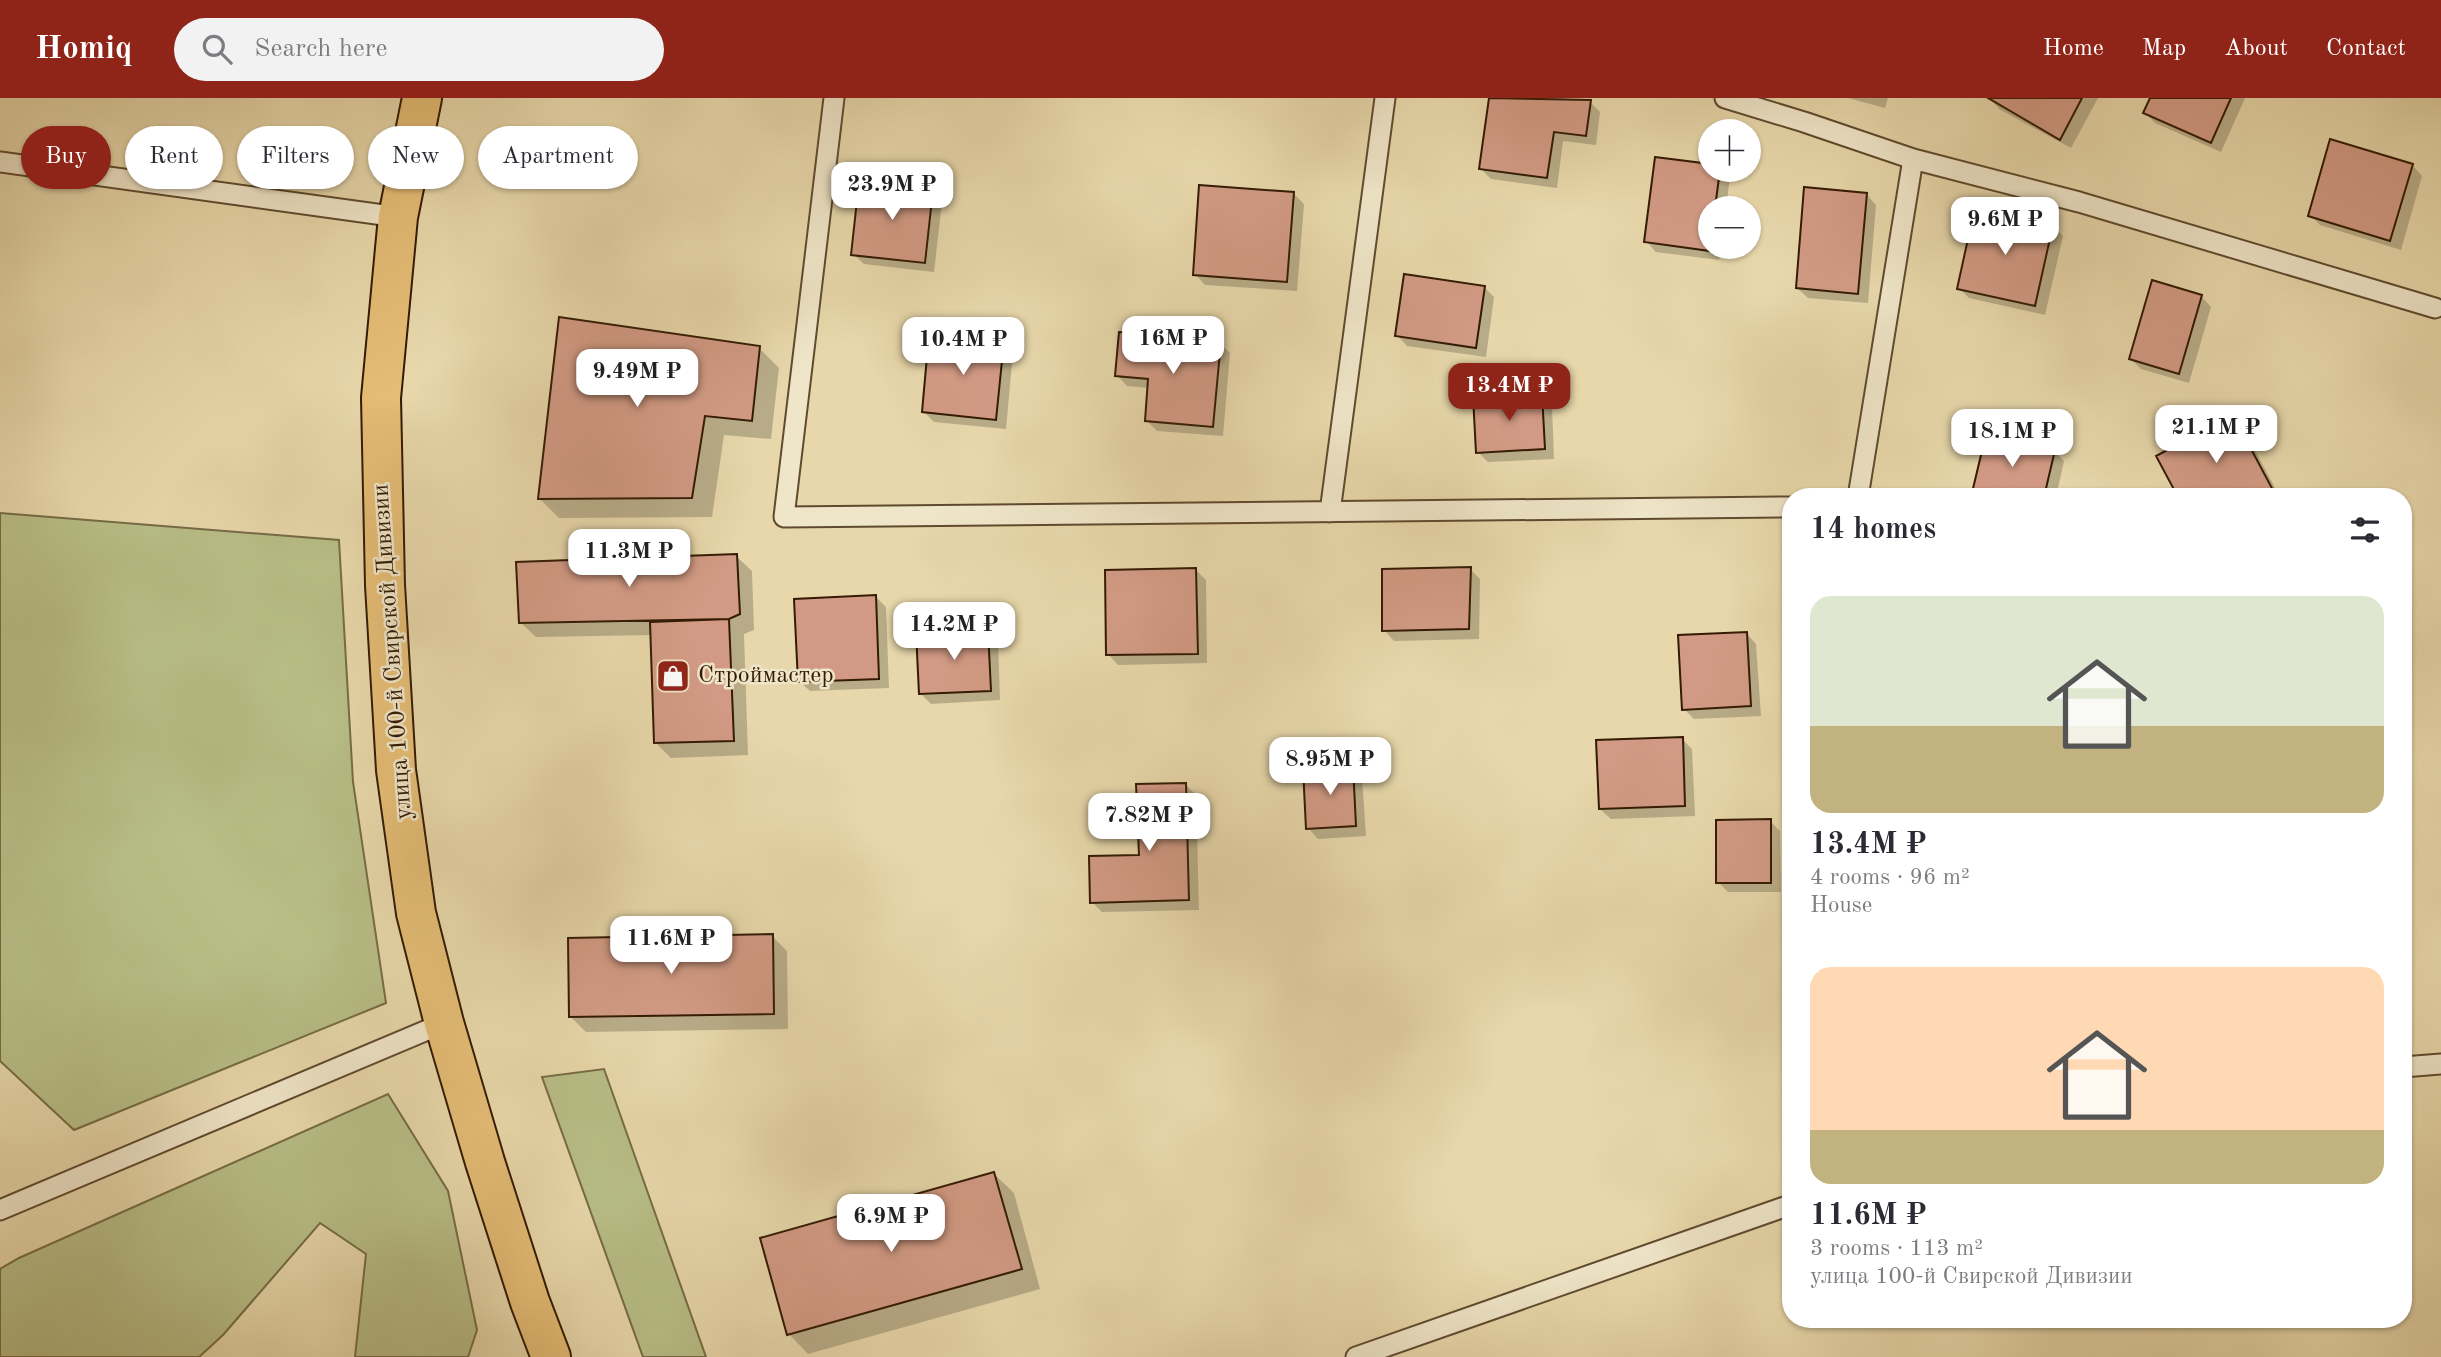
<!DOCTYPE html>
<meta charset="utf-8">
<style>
:root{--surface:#fff;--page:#f2f2f3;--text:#2b2b33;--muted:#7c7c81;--accent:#8f2418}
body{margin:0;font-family:"Old Standard TT",serif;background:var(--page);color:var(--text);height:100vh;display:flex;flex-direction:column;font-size:26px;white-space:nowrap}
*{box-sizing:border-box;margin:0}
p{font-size:23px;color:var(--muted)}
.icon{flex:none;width:38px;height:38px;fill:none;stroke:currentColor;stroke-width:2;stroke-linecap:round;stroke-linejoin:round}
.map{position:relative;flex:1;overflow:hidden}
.drawer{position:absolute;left:1782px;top:390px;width:630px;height:840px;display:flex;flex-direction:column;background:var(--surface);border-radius:28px;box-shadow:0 2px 5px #0004}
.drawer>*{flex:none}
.guide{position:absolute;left:21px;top:28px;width:665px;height:63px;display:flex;gap:14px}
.buttons{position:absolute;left:1698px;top:21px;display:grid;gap:14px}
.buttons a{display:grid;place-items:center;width:63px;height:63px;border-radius:50%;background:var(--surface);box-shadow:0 2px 5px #0004;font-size:35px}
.price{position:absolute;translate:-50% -60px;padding:0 16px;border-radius:14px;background:#fff;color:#222;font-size:23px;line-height:46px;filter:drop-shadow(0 2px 4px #0008)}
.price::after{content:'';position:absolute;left:50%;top:42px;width:21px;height:16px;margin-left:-10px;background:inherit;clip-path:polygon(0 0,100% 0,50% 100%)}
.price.current{background:var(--accent);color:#fff}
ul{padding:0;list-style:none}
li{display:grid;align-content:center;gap:14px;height:371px;padding:0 28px}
li span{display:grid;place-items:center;height:217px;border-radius:21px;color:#555}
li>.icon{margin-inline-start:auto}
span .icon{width:126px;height:126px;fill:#fffc;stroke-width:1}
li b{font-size:30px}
h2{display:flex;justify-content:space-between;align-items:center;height:84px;padding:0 28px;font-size:30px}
.pill{padding:0 24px;border-radius:32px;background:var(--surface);box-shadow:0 2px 5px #0004;font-size:24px;line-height:63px}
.pill.current{background:var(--accent);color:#fff}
header{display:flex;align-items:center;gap:42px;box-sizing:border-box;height:98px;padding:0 35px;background:var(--accent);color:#fff}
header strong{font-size:33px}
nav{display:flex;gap:38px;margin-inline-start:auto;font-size:24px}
.search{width:490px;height:63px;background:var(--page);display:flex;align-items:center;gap:18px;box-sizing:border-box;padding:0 24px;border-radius:38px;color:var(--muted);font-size:26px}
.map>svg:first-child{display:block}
.green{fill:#b8be87;stroke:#766c46;stroke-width:2}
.shadow{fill:#0003}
.building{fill:#d29a84;stroke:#331b04;stroke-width:2}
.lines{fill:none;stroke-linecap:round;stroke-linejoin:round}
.service-casing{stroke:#604a2e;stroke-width:23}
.primary-casing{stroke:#331b04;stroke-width:42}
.service{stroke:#efe5c8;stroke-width:19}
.primary{stroke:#e4bc75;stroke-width:38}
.labels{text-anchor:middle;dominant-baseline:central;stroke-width:5;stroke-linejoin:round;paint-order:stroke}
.street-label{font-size:24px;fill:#331b04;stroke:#efe5c8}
.poi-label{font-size:24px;fill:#331b04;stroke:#efe5c8;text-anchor:start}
</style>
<header>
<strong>Homiq</strong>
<div class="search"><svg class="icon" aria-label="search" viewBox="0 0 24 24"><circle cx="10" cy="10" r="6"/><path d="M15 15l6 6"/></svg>Search here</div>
<nav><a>Home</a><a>Map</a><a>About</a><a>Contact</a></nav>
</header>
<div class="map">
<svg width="2441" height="1259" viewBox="0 0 2441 1259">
<rect width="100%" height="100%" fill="#e7d7aa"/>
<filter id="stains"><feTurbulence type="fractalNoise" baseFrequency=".00286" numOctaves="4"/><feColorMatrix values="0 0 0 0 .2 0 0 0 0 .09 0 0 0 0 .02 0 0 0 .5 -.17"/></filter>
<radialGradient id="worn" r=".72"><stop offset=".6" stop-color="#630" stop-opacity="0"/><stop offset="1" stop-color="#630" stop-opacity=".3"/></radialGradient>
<!-- green -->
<path class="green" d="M0,415L339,442L353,684L386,905L74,1032L0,963Z
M604,971L706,1259H643L542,979Z
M388,996L448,1093L477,1232L468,1259H355L366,1156L320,1125L223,1237L199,1259H0V1171L19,1160Z"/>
<!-- shadow -->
<path class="shadow" d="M1490,0H1563L1590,4L1600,14L1596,47L1563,43L1557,90L1491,81L1481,71Z
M1848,0H1888L1885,10Z
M1990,0H2098L2071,50L1999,11Z
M2151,0H2245L2221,54L2155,25L2145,14Z
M2412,67L2422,78L2401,152L2320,127L2310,117Z
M1710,72H1722L1730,79L1726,110H1710V149H1721L1719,162L1656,154L1646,143Z
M932,94L942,104L934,174L864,166L853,156Z
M1293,95L1304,106L1297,193L1205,187L1195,176Z
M1866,96L1876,107L1868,205L1808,200L1797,190Z
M2053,128L2063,138L2045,217L1969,200L1959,190Z
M1484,189L1494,199L1486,259L1407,248L1397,237Z
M2201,198L2211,209L2189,285L2141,271L2131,261Z
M1003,245L1013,255L1006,331L934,324L924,314Z
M1220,245L1230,255L1223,338L1157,333L1146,322L1149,290L1127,288L1117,277Z
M759,250L779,270L771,341L724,337L712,419L559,420L539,400Z
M1542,297L1552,307L1554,361L1488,364L1478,354Z
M2233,319L2243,330L2280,399H2180Z
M2054,353L2064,363L2056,399H1973Z
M736,458L752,473L754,532L744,536L748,657L671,660L656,645L652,537L536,539L520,524Z
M1470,471L1480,481L1479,541L1394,543L1384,532Z
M1196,472L1206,482L1207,565L1118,567L1108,556Z
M876,499L886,509L889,590L810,593L799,583Z
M987,533L998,543L1000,602L931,606L921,596Z
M1746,535L1756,546L1761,618L1694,621L1684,611Z
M1682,641L1692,651L1695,718L1611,721L1600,711Z
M1352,669L1362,679L1366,738L1318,741L1308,730Z
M1186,687L1196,697L1199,812L1102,814L1092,804L1140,758Z
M1770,723L1780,733L1781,794H1728L1718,784Z
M772,838L787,853L788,931L586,934L571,919Z
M994,1076L1014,1095L1040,1191L808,1256L789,1236Z"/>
<!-- building -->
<path class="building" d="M1489,0L1591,2L1586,38L1554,34L1547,80L1479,71Z
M1988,0H2082L2060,42Z
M2150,0H2231L2211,45L2143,15Z
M2330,41L2413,66L2390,143L2308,118Z
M1655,59L1710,66V72H1720L1715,110H1710V153L1644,144Z
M859,84L933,92L925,165L851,157Z
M1199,87L1294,94L1287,184L1193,177Z
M1804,89L1867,95L1858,196L1796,190Z
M1975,109L2053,127L2035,208L1957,191Z
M1404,176L1485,188L1476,250L1395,238Z
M2152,182L2202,197L2179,276L2129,261Z
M559,219L760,248L752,323L705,318L692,400L538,401Z
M1119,234L1221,243L1213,329L1145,323L1148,281L1115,278Z
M929,236L1004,243L996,322L922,314Z
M1542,295L1545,351L1476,355L1473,298Z
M2233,317L2274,394L2265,399H2178L2156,358Z
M1986,336L2055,352L2044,399H1971Z
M737,456L740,516L729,521L519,525L516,464Z
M1471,469L1469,531L1382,533V471Z
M1196,470L1198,556L1106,557L1105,472Z
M876,497L879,581L798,584L794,501Z
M729,521L734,643L654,645L650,524Z
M988,531L991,593L919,596L916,534Z
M1747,534L1751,608L1682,612L1678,537Z
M1683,639L1685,708L1599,711L1596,642Z
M1353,667L1356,728L1306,731L1303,670Z
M1186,685L1189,802L1090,805L1089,758L1139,757L1136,686Z
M1771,721V785H1716V722Z
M773,836L774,916L569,919L568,840Z
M994,1074L1022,1171L787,1237L760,1140Z"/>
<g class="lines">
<defs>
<path id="service" d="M834,0L784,419L1790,409
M1725,0L1804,24L1913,61L2079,104L2435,210
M0,64L398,119
M1858,399L1913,61
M1330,414L1385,0
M2403,969L2441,966
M0,1112L444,925
M1356,1259L1790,1107"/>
<path id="primary" d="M422,0L398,119L381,300L385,487L396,672L416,815L444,925L485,1064L530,1204L551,1259"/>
</defs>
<!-- service casing -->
<use href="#service" class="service-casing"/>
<!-- primary casing -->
<use href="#primary" class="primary-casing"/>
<!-- service -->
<use href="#service" class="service"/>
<!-- primary -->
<use href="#primary" class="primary"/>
</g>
<!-- icons -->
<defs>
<symbol id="shop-square" viewBox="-11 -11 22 22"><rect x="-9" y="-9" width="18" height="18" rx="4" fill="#8f2418" stroke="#efe5c8"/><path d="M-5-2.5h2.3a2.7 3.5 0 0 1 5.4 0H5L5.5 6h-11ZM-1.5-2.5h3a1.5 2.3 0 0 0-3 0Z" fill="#fff"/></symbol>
</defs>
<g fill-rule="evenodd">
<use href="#shop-square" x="654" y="559" width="38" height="38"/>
</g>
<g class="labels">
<!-- street labels -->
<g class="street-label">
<text transform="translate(393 554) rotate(-94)">улица 100-й Свирской Дивизии</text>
</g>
<!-- poi labels -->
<g class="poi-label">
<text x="698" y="578">Строймастер</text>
</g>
</g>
<rect width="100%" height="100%" filter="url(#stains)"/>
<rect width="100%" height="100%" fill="url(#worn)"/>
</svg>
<div class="buttons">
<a>+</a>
<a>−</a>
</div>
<b class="price" style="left:892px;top:124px">23.9M ₽</b>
<b class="price" style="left:2005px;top:159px">9.6M ₽</b>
<b class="price" style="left:1173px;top:278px">16M ₽</b>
<b class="price" style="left:963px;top:279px">10.4M ₽</b>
<b class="price" style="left:637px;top:311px">9.49M ₽</b>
<b class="price current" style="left:1509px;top:325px">13.4M ₽</b>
<b class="price" style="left:2216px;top:367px">21.1M ₽</b>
<b class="price" style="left:2012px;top:371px">18.1M ₽</b>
<b class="price" style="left:629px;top:491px">11.3M ₽</b>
<b class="price" style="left:954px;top:564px">14.2M ₽</b>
<b class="price" style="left:1330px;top:699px">8.95M ₽</b>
<b class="price" style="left:1149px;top:755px">7.82M ₽</b>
<b class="price" style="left:671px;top:878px">11.6M ₽</b>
<b class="price" style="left:891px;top:1156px">6.9M ₽</b>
<div class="guide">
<a class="pill current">Buy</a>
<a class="pill">Rent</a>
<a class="pill">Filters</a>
<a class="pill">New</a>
<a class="pill">Apartment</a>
</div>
<section class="drawer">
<h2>14 homes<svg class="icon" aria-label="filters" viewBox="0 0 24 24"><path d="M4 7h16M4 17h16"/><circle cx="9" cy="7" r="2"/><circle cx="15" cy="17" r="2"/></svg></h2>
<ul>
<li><span style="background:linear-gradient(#dfe7d0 60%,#c2b280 0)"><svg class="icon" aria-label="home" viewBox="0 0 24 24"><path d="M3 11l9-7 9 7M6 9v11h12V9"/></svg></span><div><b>13.4M ₽</b><p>4 rooms · 96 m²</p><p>House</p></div></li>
<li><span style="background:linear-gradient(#ffd9b3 75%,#c2b280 0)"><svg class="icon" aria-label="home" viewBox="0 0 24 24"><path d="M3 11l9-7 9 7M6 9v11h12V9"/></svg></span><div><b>11.6M ₽</b><p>3 rooms · 113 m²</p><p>улица 100-й Свирской Дивизии</p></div></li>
</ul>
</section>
</div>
